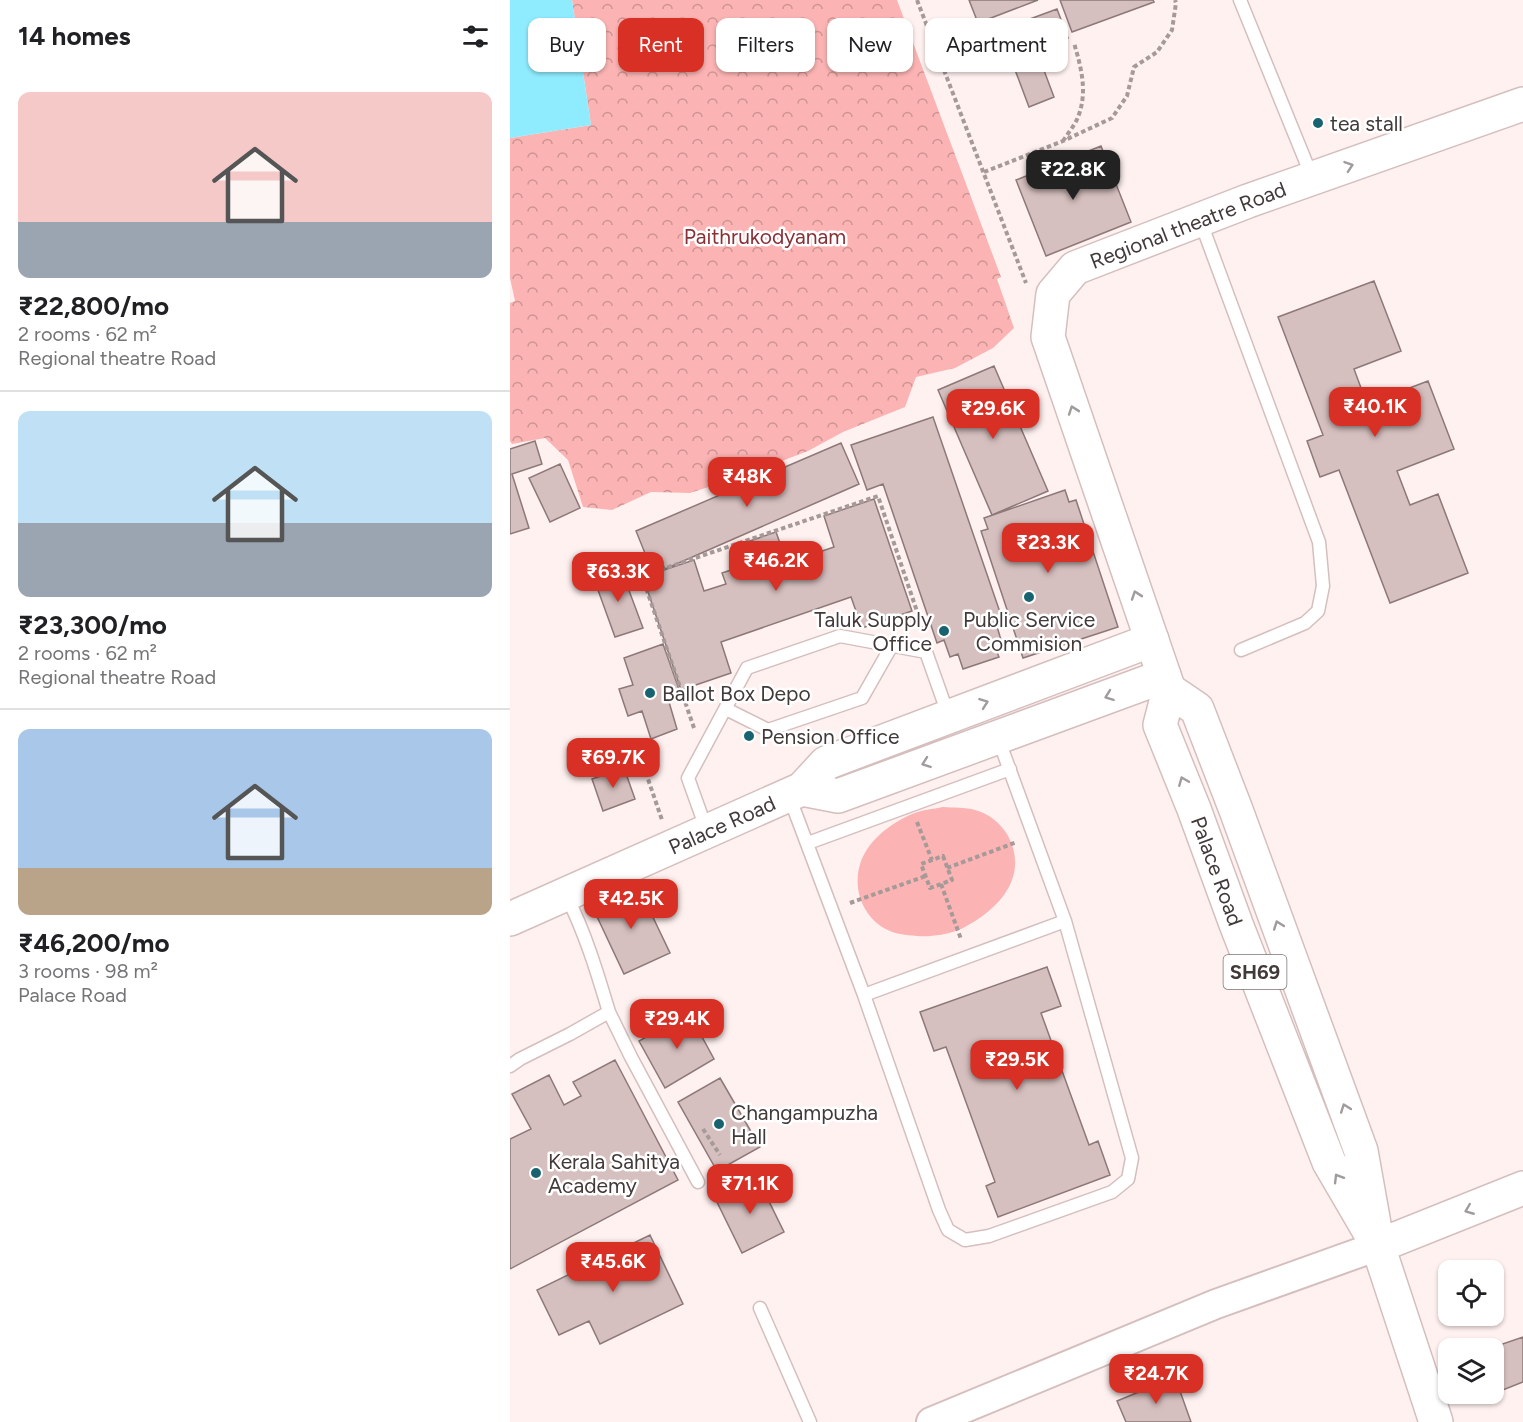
<!DOCTYPE html>
<meta charset="utf-8">
<style>
:root{--surface:#fff;--page:#f6f6f6;--text:#202124;--muted:#757577;--line:#e0e0e0;--accent:#d93025}
body{margin:0;font-family:Figtree,sans-serif;background:var(--page);color:var(--text);height:100vh;display:flex;flex-direction:column;font-size:22px;white-space:nowrap}
*{box-sizing:border-box;margin:0}
p{font-size:20px;color:var(--muted)}
.icon{flex:none;width:33px;height:33px;fill:none;stroke:currentColor;stroke-width:2;stroke-linecap:round;stroke-linejoin:round}
.map{position:relative;flex:1;overflow:hidden}
.panel{display:flex;flex-direction:column;background:var(--surface);width:510px}
.panel>*{flex:none}
.banner{position:absolute;left:18px;top:18px;width:570px;height:54px;display:flex;gap:12px}
.fabs{position:absolute;left:928px;top:1260px;display:grid;gap:12px}
.fabs a{display:grid;place-items:center;width:66px;height:66px;border-radius:12px;background:var(--surface);box-shadow:0 2px 4px #0004;font-size:30px}
.price{position:absolute;translate:-50% -51px;padding:0 14px;border-radius:12px;background:var(--accent);color:#fff;font-size:20px;line-height:39px;filter:drop-shadow(0 2px 3px #0008)}
.price::after{content:'';position:absolute;left:50%;top:36px;width:18px;height:14px;margin-left:-9px;background:inherit;clip-path:polygon(0 0,100% 0,50% 100%)}
.price.active{background:#222;color:#fff}
ul{padding:0;list-style:none}
li{display:grid;align-content:center;gap:12px;height:318px;padding:0 18px}
li+li{border-top:2px solid var(--line)}
li span{display:grid;place-items:center;height:186px;border-radius:12px;color:#555}
li>.icon{margin-inline-start:auto}
span .icon{width:108px;height:108px;fill:#fffc;stroke-width:1}
li b{font-size:26px}
h2{display:flex;justify-content:space-between;align-items:center;height:72px;padding:0 18px;font-size:26px}
.chip{padding:0 21px;border-radius:12px;background:var(--surface);box-shadow:0 2px 4px #0004;font-size:21px;line-height:54px}
.chip.active{background:var(--accent);color:#fff}
main{display:flex;flex:1;min-height:0}
.map>svg:first-child{display:block}
.green{fill:#fbb4b3}
.forest{fill:url(#forest-crowns)}
.water{fill:#8fecff}
.building{fill:#d6c0bf;stroke:#8d7878;stroke-width:1.5}
.lines{fill:none;stroke-linecap:round;stroke-linejoin:round}
.service-casing{stroke:#d5bfbe;stroke-width:15}
.tertiary-casing{stroke:#d5bfbe;stroke-width:32}
.secondary-casing{stroke:#d5bfbe;stroke-width:36}
.primary-casing{stroke:#d5bfbe;stroke-width:36}
.path{stroke:#a69a99;stroke-width:4;stroke-dasharray:4.5 3;stroke-linecap:butt}
.service{stroke:#fff;stroke-width:12}
.tertiary{stroke:#fff;stroke-width:28}
.secondary{stroke:#fff;stroke-width:33}
.primary{stroke:#fff;stroke-width:33}
.oneway{stroke:#a09c9c}
.poi-dot{fill:#196370;stroke:#fff;stroke-width:2}
.labels{text-anchor:middle;dominant-baseline:central;stroke-width:5;stroke-linejoin:round;paint-order:stroke}
.shield{fill:#fff;stroke:#7b7474;stroke-width:1.5}
.shield-label{font-size:20px;font-weight:bold;fill:#423939}
.poi-label{font-size:21px;fill:#423939;stroke:#fff;text-anchor:start}
.street-label{font-size:21px;fill:#423939;stroke:#fff}
.park-label{font-size:21px;fill:#893036;stroke:#fff}
</style>
<main>
<section class="panel">
<h2>14 homes<svg class="icon" aria-label="filters" viewBox="0 0 24 24"><path d="M4 7h16M4 17h16"/><circle cx="9" cy="7" r="2"/><circle cx="15" cy="17" r="2"/></svg></h2>
<ul>
<li><span style="background:linear-gradient(#f6c9c9 70%,#9aa5b1 0)"><svg class="icon" aria-label="home" viewBox="0 0 24 24"><path d="M3 11l9-7 9 7M6 9v11h12V9"/></svg></span><div><b>₹22,800/mo</b><p>2 rooms · 62 m²</p><p>Regional theatre Road</p></div></li>
<li><span style="background:linear-gradient(#bfe0f5 60%,#9aa5b1 0)"><svg class="icon" aria-label="home" viewBox="0 0 24 24"><path d="M3 11l9-7 9 7M6 9v11h12V9"/></svg></span><div><b>₹23,300/mo</b><p>2 rooms · 62 m²</p><p>Regional theatre Road</p></div></li>
<li><span style="background:linear-gradient(#a9c7e8 75%,#b9a48a 0)"><svg class="icon" aria-label="home" viewBox="0 0 24 24"><path d="M3 11l9-7 9 7M6 9v11h12V9"/></svg></span><div><b>₹46,200/mo</b><p>3 rooms · 98 m²</p><p>Palace Road</p></div></li>
</ul>
</section>
<div class="map">
<svg width="1013" height="1422" viewBox="0 0 1013 1422">
<defs>
<pattern id="forest-crowns" width="20" height="18" patternUnits="userSpaceOnUse" patternTransform="scale(1.5)"><rect width="20" height="18" fill="#fbb4b3"/><path d="M2 6a3 3 0 1 1 6 0M12 15a3 3 0 1 1 6 0" fill="none" stroke="#cd9393"/></pattern>
</defs>
<rect width="100%" height="100%" fill="#fff1f0"/>
<!-- green -->
<path class="green" d="M433,807C443,808 455,807 465,810C478,813 490,823 497,834C519,873 493,905 460,924C456,926 452,929 448,930C436,935 420,937 407,936C395,935 383,934 372,927C361,920 352,907 349,894C341,855 369,829 402,814C411,810 423,809 433,807Z"/>
<!-- forest -->
<path class="forest" d="M62,0H387L491,277L487,279L504,328L483,348L445,368L406,377L395,407L333,432L298,451L235,475L180,493L141,492L102,510L73,507L58,460L35,438L2,444L0,441V303L5,301L0,278V138L81,125Z"/>
<!-- water -->
<path class="water" d="M0,0H62L81,125L0,138Z"/>
<!-- building -->
<path class="building" d="M459,0H528L468,23Z
M550,0H643L644,2L562,32Z
M547,9L558,38L526,49L544,97L519,107L490,30Z
M591,146L621,222L536,256L506,180Z
M864,281L891,351L844,369L857,404L918,381L944,449L887,471L900,505L928,494L958,573L880,603L829,470L810,477L797,441L813,435L768,317Z
M484,366L538,491L482,515L428,390Z
M423,417L493,621L486,623L491,640L483,642L489,657L453,669L448,654L440,657L434,640L427,643L373,484L357,490L341,445Z
M25,441L32,464L2,474L19,528L0,534V449Z
M331,443L349,484L155,569L152,563L141,568L126,531Z
M50,464L70,508L40,522L19,478Z
M555,490L559,502L566,500L608,627L513,658L471,531L478,529L474,518Z
M364,499L402,611L352,628L341,597L211,642L221,673L171,690L133,577L184,560L194,591L216,584L212,573L221,570L220,568L237,562L231,544L266,532L277,563L324,547L314,516Z
M111,569L133,628L105,637L84,579Z
M153,644L172,698L159,702L167,729L141,739L132,711L118,716L109,689L123,685L114,658Z
M114,768L125,799L93,811L82,779Z
M128,886L160,953L114,974L83,908Z
M537,967L551,1006L531,1013L579,1145L588,1141L600,1175L488,1217L476,1186L485,1182L436,1047L424,1051L410,1012Z
M179,1013L204,1059L155,1088L129,1041Z
M105,1060L168,1180L0,1269V1139L21,1129L2,1094L39,1075L54,1105L71,1096L63,1082Z
M210,1078L250,1147L207,1171L168,1102Z
M247,1177L274,1232L232,1253L205,1198Z
M140,1235L173,1304L90,1344L79,1321L49,1335L27,1290Z
M1013,1337V1382L965,1401L962,1394H984V1348H981Z
M665,1377L681,1422H616L607,1401Z"/>
<g class="lines">
<defs>
<path id="service" d="M730,0L802,177
M690,220L809,542L813,586L808,611L795,623L731,650
M216,709L258,730L352,698L381,647
M279,796L354,995L555,921L488,738
M197,831L178,778L237,668L330,636L416,652L438,714
M298,843L500,769
M56,895C75,932 87,972 99,1012
M354,995L429,1210L438,1230L455,1240L479,1236L602,1192L618,1179L622,1158L555,921
M0,1066L10,1059L60,1034L99,1012L121,1057L188,1182
M250,1308L300,1422"/>
<path id="tertiary" d="M421,1422L706,1304L868,1246"/>
<path id="secondary" d="M292,789L328,796L654,676
M0,919L292,789L316,763L642,640
M868,1246L926,1422"/>
<path id="primary" d="M659,690L538,337L543,294L565,268L738,201L1013,104
M659,690L650,725L684,809L726,924L819,1162L868,1246
M659,690L687,709L726,810L851,1151L864,1224
M868,1246L1013,1188"/>
</defs>
<!-- service casing -->
<use href="#service" class="service-casing"/>
<!-- tertiary casing -->
<use href="#tertiary" class="tertiary-casing"/>
<!-- secondary casing -->
<use href="#secondary" class="secondary-casing"/>
<!-- primary casing -->
<use href="#primary" class="primary-casing"/>
<!-- path -->
<path class="path" d="M407,0L516,283
M553,141C558,133 565,125 568,117C578,92 571,67 564,43
M474,172L553,141L602,118L617,96L624,67L647,52L662,30L666,3L665,0
M184,728L132,576L368,496L414,632
M126,744L152,820
M407,822L422,860
M433,856L442,880L420,888L411,864Z
M437,868L507,842
M431,884L451,939
M340,903L416,876
M193,1129L210,1155"/>
<!-- service -->
<use href="#service" class="service"/>
<!-- tertiary -->
<use href="#tertiary" class="tertiary"/>
<!-- secondary -->
<use href="#secondary" class="secondary"/>
<!-- primary -->
<use href="#primary" class="primary"/>
</g>
<!-- one-way arrows -->
<defs><path id="oneway-chevron" d="M-2-3.5L2.5 0L-2 3.5" fill="none" stroke-width="1.6" stroke-linecap="round" stroke-linejoin="round" transform="scale(1.5)"/></defs>
<g class="oneway">
<use href="#oneway-chevron" transform="translate(839 166) rotate(-19)"/>
<use href="#oneway-chevron" transform="translate(563 410) rotate(-109)"/>
<use href="#oneway-chevron" transform="translate(626 595) rotate(-109)"/>
<use href="#oneway-chevron" transform="translate(599 696) rotate(160)"/>
<use href="#oneway-chevron" transform="translate(474 703) rotate(-20)"/>
<use href="#oneway-chevron" transform="translate(416 763) rotate(160)"/>
<use href="#oneway-chevron" transform="translate(673 781) rotate(-112)"/>
<use href="#oneway-chevron" transform="translate(768 925) rotate(-110)"/>
<use href="#oneway-chevron" transform="translate(835 1108) rotate(-110)"/>
<use href="#oneway-chevron" transform="translate(828 1178) rotate(-121)"/>
<use href="#oneway-chevron" transform="translate(959 1210) rotate(158)"/>
</g>
<!-- markers -->
<g class="poi-dot">
<circle cx="808" cy="123" r="6"/>
<circle cx="519" cy="597" r="6"/>
<circle cx="434" cy="631" r="6"/>
<circle cx="140" cy="693" r="6"/>
<circle cx="239" cy="736" r="6"/>
<circle cx="209" cy="1124" r="6"/>
<circle cx="26" cy="1173" r="6"/>
</g>
<g class="labels">
<!-- shield labels -->
<rect class="shield" x="713.5" y="955" width="63" height="34" rx="4.5"/>
<g class="shield-label">
<text x="745" y="972">SH69</text>
</g>
<!-- poi labels -->
<g class="poi-label">
<text x="820" y="123">tea stall</text>
<text x="422" y="619" text-anchor="end">Taluk Supply<tspan x="422" dy="24">Office</tspan></text>
<text x="519" y="619" text-anchor="middle">Public Service<tspan x="519" dy="24">Commision</tspan></text>
<text x="152" y="693">Ballot Box Depo</text>
<text x="251" y="736">Pension Office</text>
<text x="221" y="1112">Changampuzha<tspan x="221" dy="24">Hall</tspan></text>
<text x="38" y="1161">Kerala Sahitya<tspan x="38" dy="24">Academy</tspan></text>
</g>
<!-- street labels -->
<g class="street-label">
<text transform="translate(678 225) rotate(-21)">Regional theatre Road</text>
<text transform="translate(212 825) rotate(-24)">Palace Road</text>
<text transform="translate(707 871) rotate(70)">Palace Road</text>
</g>
<!-- park labels -->
<g class="park-label">
<text x="255" y="236">Paithrukodyanam</text>
</g>
</g>
</svg>
<div class="fabs">
<a><svg class="icon" aria-label="locate" viewBox="0 0 24 24"><circle cx="12" cy="12" r="6"/><path d="M12 2v4M12 18v4M2 12h4M18 12h4"/></svg></a>
<a><svg class="icon" aria-label="layers" viewBox="0 0 24 24"><path d="M12 4l9 5-9 5-9-5zM3 14l9 5 9-5"/></svg></a>
</div>
<b class="price active" style="left:563px;top:201px">₹22.8K</b>
<b class="price" style="left:865px;top:438px">₹40.1K</b>
<b class="price" style="left:483px;top:440px">₹29.6K</b>
<b class="price" style="left:237px;top:508px">₹48K</b>
<b class="price" style="left:538px;top:574px">₹23.3K</b>
<b class="price" style="left:266px;top:592px">₹46.2K</b>
<b class="price" style="left:108px;top:603px">₹63.3K</b>
<b class="price" style="left:103px;top:789px">₹69.7K</b>
<b class="price" style="left:121px;top:930px">₹42.5K</b>
<b class="price" style="left:167px;top:1050px">₹29.4K</b>
<b class="price" style="left:507px;top:1091px">₹29.5K</b>
<b class="price" style="left:240px;top:1215px">₹71.1K</b>
<b class="price" style="left:103px;top:1293px">₹45.6K</b>
<b class="price" style="left:646px;top:1405px">₹24.7K</b>
<div class="banner">
<a class="chip">Buy</a>
<a class="chip active">Rent</a>
<a class="chip">Filters</a>
<a class="chip">New</a>
<a class="chip">Apartment</a>
</div>
</div>
</main>
